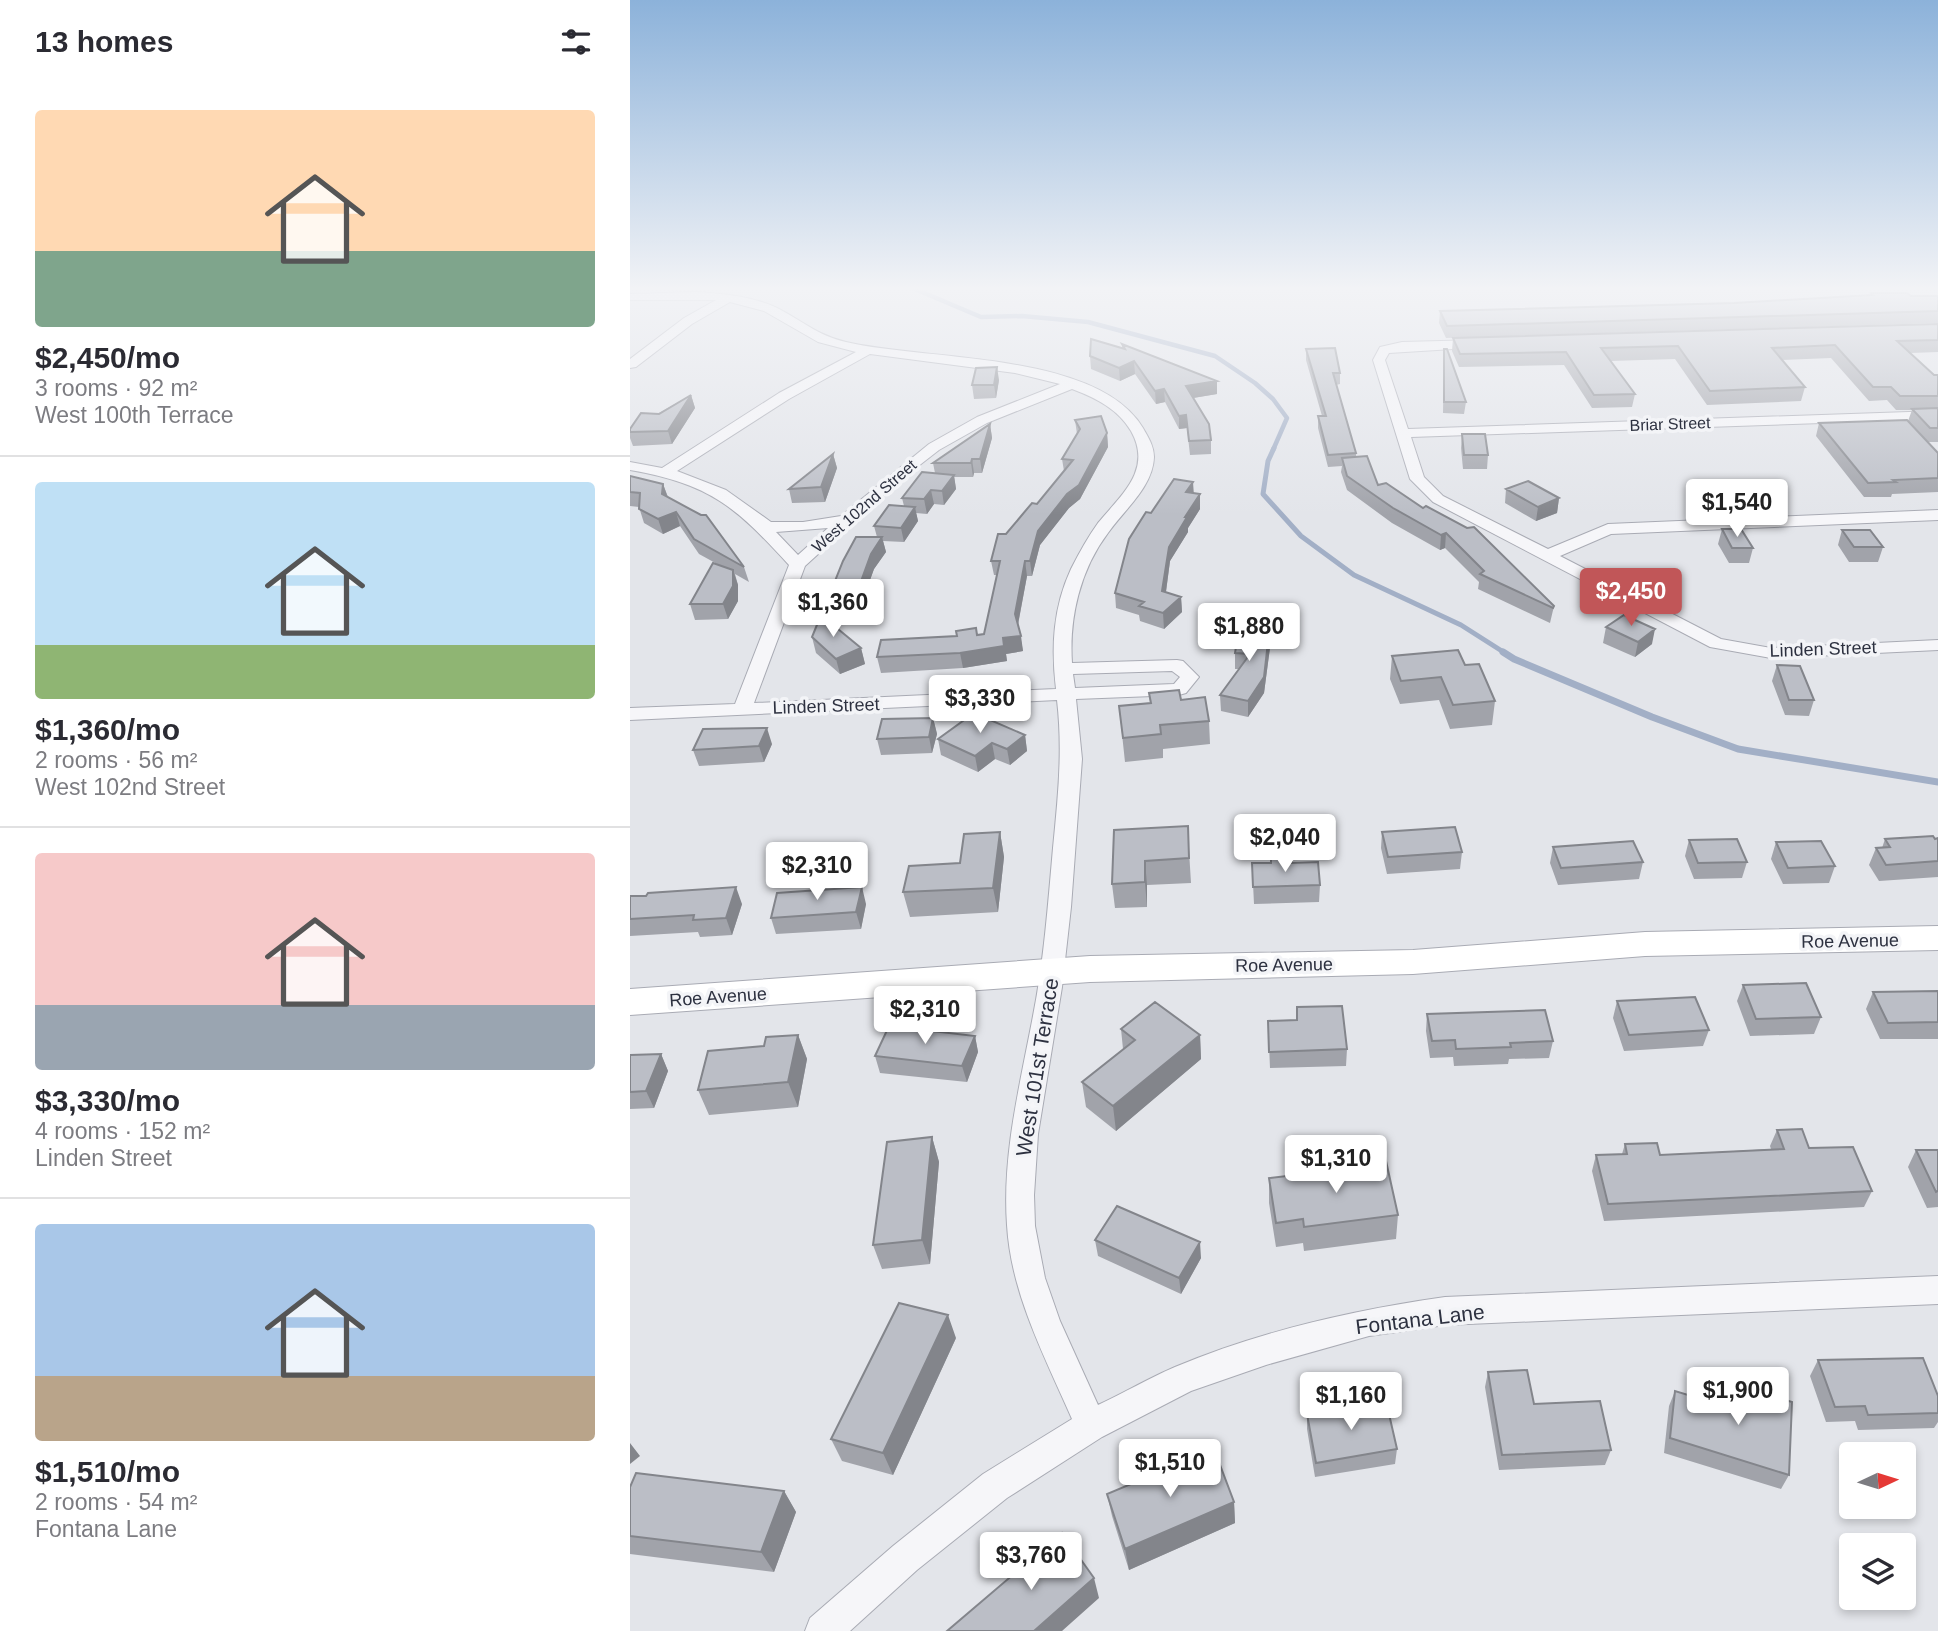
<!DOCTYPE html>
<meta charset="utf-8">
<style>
:root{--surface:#fff;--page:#f2f2f3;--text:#2b2b33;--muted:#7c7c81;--line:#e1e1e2;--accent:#c15658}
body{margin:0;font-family:Arial,sans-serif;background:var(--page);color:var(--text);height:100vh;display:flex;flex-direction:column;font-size:26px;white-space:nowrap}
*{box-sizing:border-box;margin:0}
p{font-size:23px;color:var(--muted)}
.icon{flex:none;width:38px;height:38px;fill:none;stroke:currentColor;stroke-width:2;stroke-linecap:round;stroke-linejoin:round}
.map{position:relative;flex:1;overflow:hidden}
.side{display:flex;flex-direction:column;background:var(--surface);width:630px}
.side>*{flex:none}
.needle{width:46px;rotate:86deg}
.fabs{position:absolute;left:1209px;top:1442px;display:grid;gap:14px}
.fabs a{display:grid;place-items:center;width:77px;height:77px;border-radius:7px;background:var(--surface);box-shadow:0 4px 10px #0003;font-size:35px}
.price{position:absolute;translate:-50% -60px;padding:0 16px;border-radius:7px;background:#fff;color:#222;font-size:23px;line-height:46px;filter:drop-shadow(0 2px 4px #0008)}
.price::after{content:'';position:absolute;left:50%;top:42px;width:21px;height:16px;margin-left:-10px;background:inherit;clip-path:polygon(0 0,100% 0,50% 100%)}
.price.active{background:var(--accent);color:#fff}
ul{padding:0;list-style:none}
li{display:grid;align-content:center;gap:14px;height:371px;padding:0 35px}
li+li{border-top:2px solid var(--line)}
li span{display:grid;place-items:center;height:217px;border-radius:7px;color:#555}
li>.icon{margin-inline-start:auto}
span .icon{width:126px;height:126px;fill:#fffc;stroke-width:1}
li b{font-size:30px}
h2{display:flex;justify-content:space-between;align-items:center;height:84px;padding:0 35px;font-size:30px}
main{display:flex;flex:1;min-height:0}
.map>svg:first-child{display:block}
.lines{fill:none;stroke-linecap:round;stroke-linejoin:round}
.stream-far2{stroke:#a2afc6;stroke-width:4.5}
.stream-far1{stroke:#a2afc6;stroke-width:5}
.stream{stroke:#a2afc6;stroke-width:7}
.minor-casing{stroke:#a9abb4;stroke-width:2}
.secondary-casing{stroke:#a9abb4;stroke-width:2}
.minor{fill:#f6f6f9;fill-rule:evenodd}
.secondary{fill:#fff;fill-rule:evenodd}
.wall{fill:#a1a3aa}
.shaded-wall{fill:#83858b}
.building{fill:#bbbec6;stroke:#83858b;stroke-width:2}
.labels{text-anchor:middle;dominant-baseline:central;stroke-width:7;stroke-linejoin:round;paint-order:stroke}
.far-street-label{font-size:16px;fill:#2d3140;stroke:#f3f4f7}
.street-label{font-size:18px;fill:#2d3140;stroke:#f3f4f7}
.near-street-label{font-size:21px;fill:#2d3140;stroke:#f3f4f7}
</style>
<main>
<section class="side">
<h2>13 homes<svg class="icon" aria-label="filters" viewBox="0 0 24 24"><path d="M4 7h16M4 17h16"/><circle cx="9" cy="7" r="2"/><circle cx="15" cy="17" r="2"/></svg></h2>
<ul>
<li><span style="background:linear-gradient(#ffd9b3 65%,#7fa58c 0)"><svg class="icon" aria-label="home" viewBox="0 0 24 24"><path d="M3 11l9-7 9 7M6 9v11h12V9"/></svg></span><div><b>$2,450/mo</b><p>3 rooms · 92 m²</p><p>West 100th Terrace</p></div></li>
<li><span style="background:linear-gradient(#bfe0f5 75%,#8fb573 0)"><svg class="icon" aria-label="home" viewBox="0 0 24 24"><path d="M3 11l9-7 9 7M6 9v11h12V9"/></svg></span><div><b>$1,360/mo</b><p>2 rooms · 56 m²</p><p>West 102nd Street</p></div></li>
<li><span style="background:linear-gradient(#f6c9c9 70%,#9aa5b1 0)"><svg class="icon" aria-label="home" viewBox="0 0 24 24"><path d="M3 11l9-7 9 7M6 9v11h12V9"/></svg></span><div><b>$3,330/mo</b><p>4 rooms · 152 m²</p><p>Linden Street</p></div></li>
<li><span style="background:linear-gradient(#a9c7e8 70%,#b9a48a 0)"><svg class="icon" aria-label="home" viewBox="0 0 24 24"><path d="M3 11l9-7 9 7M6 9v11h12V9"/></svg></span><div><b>$1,510/mo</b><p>2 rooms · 54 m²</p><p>Fontana Lane</p></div></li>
</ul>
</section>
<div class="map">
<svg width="1308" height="1631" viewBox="0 0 1308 1631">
<rect width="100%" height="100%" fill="#e3e5ea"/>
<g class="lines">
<!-- stream-far2 -->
<path class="stream-far2" d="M280,287L351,317L392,316L458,322L585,356L625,383L643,399L657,418L643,450"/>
<!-- stream-far1 -->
<path class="stream-far1" d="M644,448L638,461L633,494L671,536L724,575L831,625L875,653"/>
<!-- stream -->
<path class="stream" d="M873,652L884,659L1022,717L1108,749L1308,782"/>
<defs>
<path id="minor" d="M67,292C93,294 121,296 145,307C170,319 188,336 216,342C295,361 467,351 513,428C518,437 524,446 524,457C523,487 494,510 478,533C450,570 439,618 442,663L547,660L553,661L569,677L556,693L549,695L446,699L452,759L441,907L432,987L408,1134L404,1195L405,1226L415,1278L430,1321L468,1405C494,1393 519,1378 545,1367C631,1331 723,1310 815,1297L1308,1276V1304L815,1325L739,1336L636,1365L561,1391L472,1437L377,1498L287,1570L220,1631H175L180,1618L263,1546L353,1474L442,1419C415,1357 381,1294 377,1225C372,1154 390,1085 403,1016C414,960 418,904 423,848C428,797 433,751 427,700L0,720V708L105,704L159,565C105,506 80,484 0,470V462L32,468L149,393L226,352L188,342L134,311L100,302L62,324L6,367L0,368V359L54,318L86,300H0V294ZM240,354L385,373L430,384L347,417L299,444L211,516L173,522H141L96,490L47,471L159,399ZM442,389C466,398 488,409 501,431C523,470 491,495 468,523C458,537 449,553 441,569C423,608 421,647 426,689L124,703L175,566L264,485L309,450L357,423ZM198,528L168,555L146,532ZM542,671L550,677L544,684L445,688L443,674Z
M851,340L855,341V347L759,353L755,360L778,429L1308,411V419L781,437L794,477L813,496L918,549L978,524L1308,510V520L981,534L930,556L1091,639L1141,648L1308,640V650L1141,658L1080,647L803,502L780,479L743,360L750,347L772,342Z"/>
<path id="secondary" d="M1308,926V950L1015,956L783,974L460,982L0,1015V989L460,956L783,950L1015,932Z"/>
</defs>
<!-- minor casing -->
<use href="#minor" class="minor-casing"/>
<!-- secondary casing -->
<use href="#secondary" class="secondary-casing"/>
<!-- minor -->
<use href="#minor" class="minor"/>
<!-- secondary -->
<use href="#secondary" class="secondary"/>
</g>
<!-- wall -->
<path class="wall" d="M1241,293L1281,296H1308V323L816,338L809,323L810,311L1104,303L1241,295Z
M1308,324V352L1280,353L1304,375H1308V442H1298L1308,453V492L1262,494L1261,497H1234L1186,436L1189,423L1278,421L1282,410H1266L1257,400L1239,401L1201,358L1152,360L1175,387L1171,401L1077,405L1045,359L980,361L1005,394L1002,407L962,408L934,365L829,367L822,351L823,338Z
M492,344L587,394L563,398L581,440V454L560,455L557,428L549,429L535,402L526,404L505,374L490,381L461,369L460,356L492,348Z
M676,349L710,373V384L706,385L726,453V457L748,485L924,606L920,623L848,589L849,582L815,548L810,550L762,523L717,490L711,472L712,466L698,467L688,428V416H692L676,360Z
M814,349L836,402L834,414L813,413Z
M369,380L366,398L344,399L342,385Z
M61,395L65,408L42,444L3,446L0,438V429Z
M445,420L477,433L478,447L450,499L439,508L410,545L402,576H397L388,625L393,651L376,654L377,661L333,668L251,673L247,657L347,635L354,634L367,575H364L361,561L376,534L407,504L434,471L432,459L447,434Z
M360,424L362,438L352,473H344L343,477H324L326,489L314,505L304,504L297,514L286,513L288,521L274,542L253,541L256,552L244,569L225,621L199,622L231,648L235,664L210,674L186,653L182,637L198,621L195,606L247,537L244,526L274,506L272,498L305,473L303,463Z
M832,434L858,455L857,469H833L831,448Z
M203,454L207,468L195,502L162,503L159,489Z
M0,476L33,484L38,497L114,567L119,582L105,574L108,585V601L98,619L65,620L60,604L89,565L69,554L50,526L33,534L14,523L9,507L0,506Z
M876,489L929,498L927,513L906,521L875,503Z
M564,493L570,494V509L558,528V532L540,561L536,592L551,597L552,612L534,629L510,621L509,615L486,608L485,593L521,513Z
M1092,529L1123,548L1119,563H1099L1088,544Z
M1212,530L1253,547L1248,562H1219L1208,545Z
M976,627L1022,644L1005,657L973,643Z
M641,640L634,693L618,717L591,711L590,695L609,669H605V653Z
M762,656L865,701L862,725L820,729L809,700L770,704L760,679Z
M1147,665L1184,700L1179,716L1155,715L1142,681Z
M519,693L551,700L579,721L580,744L533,749V758L495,762L489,706L520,703Z
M303,718L307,734L302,753L251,755L247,739Z
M395,735L397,751L380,765L365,759L348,772L311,755L308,739Z
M142,744L134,762L69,766L63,750Z
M484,830L559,851L561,883L517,885V907L485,908L482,884Z
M370,832L374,857L368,912L280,917L273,892L330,863Z
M752,832L832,852L830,869L757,874L751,848Z
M1308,838V877L1249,881L1239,865L1246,848H1252L1255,839Z
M1059,840L1117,862L1112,878L1064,879L1055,856Z
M1146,842L1205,866L1199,883L1153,884L1141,859Z
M923,847L1013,862L1009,879L928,885L920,863Z
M622,863H662L690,885L689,902L624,904Z
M0,896L112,904L102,935L70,937L68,932L0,936Z
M236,904L231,929L146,934L141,918Z
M1113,985L1191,1017L1184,1034L1120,1036L1107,1001Z
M1308,991V1039H1250L1236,1009L1243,992Z
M987,1001L1079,1030L1073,1046L994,1051L983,1018Z
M667,1007L717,1049L716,1066L640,1068L638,1021L666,1020Z
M797,1014L923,1041L919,1058L879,1059L878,1064L824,1066L823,1057L800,1058L796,1031Z
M491,1029L570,1035L571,1059L486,1131L456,1107L452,1082L493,1049Z
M168,1035L177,1059L168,1107L79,1115L68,1090Z
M345,1036L348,1052L337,1082L250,1073L245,1056Z
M31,1054L38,1071L24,1108L0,1109V1055Z
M1147,1130L1179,1148L1242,1191L1234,1207L974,1221L962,1171L966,1155L992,1154L995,1144L1030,1155L1141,1149L1140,1146Z
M302,1137L309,1162L300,1264L252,1269L243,1245Z
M1286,1150H1308V1207L1297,1208L1278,1167Z
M729,1155L768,1215L766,1239L674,1251L673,1243L646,1247L639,1203V1178H683L728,1173Z
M465,1240L571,1258L551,1294L468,1256Z
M326,1338L263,1475L212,1461L201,1439Z
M1188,1360L1308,1396V1422L1304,1428L1228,1430L1225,1421L1196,1422L1180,1376Z
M858,1372L904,1404L981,1450L975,1465L869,1470L855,1387Z
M1103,1384L1159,1475L1151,1489L1034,1453L1039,1406L1045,1391L1095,1406L1096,1400Z
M677,1414L767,1449L765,1464L685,1477L677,1429Z
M0,1487L154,1491L166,1512L144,1572L0,1554Z
M477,1494L604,1502L605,1523L499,1570L482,1516Z"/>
<!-- shaded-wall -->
<path class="shaded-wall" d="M504,361L505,374L490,381L489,368Z
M367,367L369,380L366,398L364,385Z
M587,381V394L557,399L556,386Z
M534,389L535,402L526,404L525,391Z
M61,395L65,408L42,444L38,431Z
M556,415L557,428L549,429V416Z
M360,424L362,438L352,473L350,459Z
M477,433L478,447L450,499L439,508L410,545L402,576L400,561L408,531Z
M203,454L207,468L195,502L191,487Z
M342,459L344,473L343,477L341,463Z
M324,475L326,489L314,505L312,491Z
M563,482L564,496L556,492Z
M33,484L38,498L32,494Z
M301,490L304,504L297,514L294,499Z
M570,494V509L558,528V532L540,561L534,606L532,591L539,547L555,517Z
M929,498L927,513L906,521L908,507Z
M285,507L288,521L274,542L271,528Z
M46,512L50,526L33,534L28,519Z
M816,533L815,548L810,550L811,535Z
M252,537L256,552L244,569L225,621L222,606L241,554Z
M395,561L397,576L387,629L385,614Z
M103,570L108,585V601L98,619L93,604Z
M551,597L552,612L534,629L533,613Z
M640,624L641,640L634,693L618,717V701Z
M1025,629L1022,644L1005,657L1008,642Z
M391,636L393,651L376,654L377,661L333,668L330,653L373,638Z
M231,648L235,664L210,674L206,659Z
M303,718L307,734L302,753L299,737Z
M137,728L142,744L134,762L129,746Z
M395,735L397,751L380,765L377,749Z
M362,743L365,759L348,772L345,756Z
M370,832L374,857L368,912L363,888Z
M515,861L517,885V907L515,882Z
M106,887L112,904L102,935L96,918Z
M232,887L236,904L231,929L226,912Z
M168,1035L177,1059L168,1107L158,1082Z
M570,1035L571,1059L486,1131L483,1106Z
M345,1036L348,1052L337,1082L332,1066Z
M31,1054L38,1071L24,1108L16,1091Z
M302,1137L309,1162L300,1264L292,1240Z
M570,1242L571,1258L551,1294L549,1278Z
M318,1315L326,1338L263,1475L253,1453Z
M0,1443L10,1456L0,1464Z
M154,1491L166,1512L144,1572L131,1552Z
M604,1502L605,1523L499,1570L495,1549Z
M464,1578L469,1598L432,1631H404Z"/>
<!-- building -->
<path class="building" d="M1241,293H1277L1281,296H1308V311L817,326L810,311L1104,303L1243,295Z
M1308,324V340L1267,341L1304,375H1308V396H1270L1261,387H1243L1205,345L1142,348L1175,387L1080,391L1048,346L971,348L1005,394L964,395L936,352L830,354L823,338Z
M461,339L495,349L492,344L587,381L556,386L579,424L581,440L559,441L556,415L549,416L534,389L525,391L504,361L489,368L460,356Z
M705,348L710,373H703L726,453L698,455L688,416H696L676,349Z
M814,349H817L836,402H814Z
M367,367L364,385H342L346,368Z
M61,395L38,431L0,432V429L11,413L29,414Z
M1308,408V428H1300L1282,409Z
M471,416L477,433L449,485L437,494L408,531L400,561H395L385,614L391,636L373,638L374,646L330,653L247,657L251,640L327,636L326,631L346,628L347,635L354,634L370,561H361L368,534H376L402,503L407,504L443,460L432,459L450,429L445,420Z
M1277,420L1308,453V478L1263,480L1266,482L1238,483L1189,423Z
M360,424L350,459H342L341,463H303Z
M832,434H855L858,455H834Z
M203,454L191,487L159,489Z
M737,456L748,485L756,483L793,508L796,506L837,528L844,527L924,606L923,608L850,574L854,571L816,533L811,535L763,508L717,476L712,458Z
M292,472L324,475L312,491L301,490L294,499L272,498Z
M0,476L33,484L32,494L71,515H76L114,567L64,539L46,512L28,519L9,509L10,493L0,492Z
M544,479L563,482L556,492L570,494L555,517H557L539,547L532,591L551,597L533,613L509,606L514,602L485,593L499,539L516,512L521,513Z
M898,481L929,498L908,507L876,489Z
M259,505L285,507L271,528L244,526Z
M1092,529H1111L1123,548H1102Z
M1212,530H1240L1253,547H1224Z
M226,537H252L241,554L222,606H195L213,561Z
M83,563L103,570V586L93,604H60Z
M191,615L231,648L206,659L182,637Z
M994,615L1025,629L1008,642L976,627Z
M640,624L634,677L618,701L590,695L620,654L605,653L609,628L637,629Z
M828,650L835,665L849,664L865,701L823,705L811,677L771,681L762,656Z
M1147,665L1170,666L1184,700H1159Z
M549,690L551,700L575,697L579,721L530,725L531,734L493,738L489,706L521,703L519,693Z
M344,713L395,735L377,749L362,743L345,756L308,739Z
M303,718L299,737L247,739L252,719Z
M137,728L129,746L63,750L73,729Z
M558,826L559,858L515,861V882L482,884L484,830Z
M825,827L832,852L758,857L752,832Z
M370,832L363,888L273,892L279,866L330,863L334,834Z
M1303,836L1305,839L1308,838V861L1256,865L1246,848L1260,847L1255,839Z
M1107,839L1117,862L1068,863L1059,840Z
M1003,841L1013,862L931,868L923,847Z
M1191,841L1205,866L1158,868L1146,842Z
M641,858H662V863L688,862L690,885L623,887L622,863H641Z
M106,887L96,918L63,920L64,915L0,919V896H16L18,893Z
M232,887L226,912L141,918L147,893Z
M1176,983L1191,1017L1126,1019L1113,985Z
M1308,991V1022L1258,1023L1243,992Z
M1065,997L1079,1030L999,1035L987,1001Z
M525,1002L570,1035L483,1106L452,1082L505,1040L491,1029Z
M712,1006L717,1049L639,1052L638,1021L667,1020V1007Z
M915,1010L923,1041L880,1043L881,1047L826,1049L825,1040L802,1041L797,1014Z
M259,1026L345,1036L332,1066L245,1056Z
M168,1035L158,1082L68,1090L78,1051L134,1046L136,1037Z
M31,1054L16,1091L0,1092V1055Z
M1172,1129L1179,1148L1223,1147L1242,1191L978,1204L966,1155L997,1154L995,1144L1027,1143L1030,1155L1154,1149L1147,1130Z
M302,1137L292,1240L243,1245L257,1142Z
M1286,1150H1308V1191L1306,1192Z
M754,1152L768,1215L674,1227L673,1219L646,1223L639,1178L682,1173L683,1178L733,1172L729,1155Z
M487,1206L570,1242L549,1278L465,1240Z
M269,1303L318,1315L253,1453L201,1439Z
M1293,1358L1308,1396V1413L1238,1415L1235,1406L1205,1407L1188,1360Z
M897,1370L904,1404L970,1401L981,1450L872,1455L858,1372Z
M1103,1384L1162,1402L1159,1475L1040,1438L1045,1391L1101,1408Z
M756,1401L767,1449L686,1463L677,1414Z
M584,1449L604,1502L495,1549L477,1494Z
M6,1473L154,1491L131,1552L0,1536V1487Z
M432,1533L464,1578L404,1631H317Z"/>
<!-- sky -->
<linearGradient id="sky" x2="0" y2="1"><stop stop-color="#8cb2da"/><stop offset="0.56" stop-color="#f2f3f6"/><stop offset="1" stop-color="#f2f3f6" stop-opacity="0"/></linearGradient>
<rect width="1308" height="515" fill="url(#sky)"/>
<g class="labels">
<!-- far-street labels -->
<g class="far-street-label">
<text transform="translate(1040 424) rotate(-2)">Briar Street</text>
<text transform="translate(234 506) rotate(-41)">West 102nd Street</text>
</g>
<!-- street labels -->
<g class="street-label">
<text transform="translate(1193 649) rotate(-2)">Linden Street</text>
<text transform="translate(196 706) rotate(-2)">Linden Street</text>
<text transform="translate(1220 941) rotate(-1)">Roe Avenue</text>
<text transform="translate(654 965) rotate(-1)">Roe Avenue</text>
<text transform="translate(88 997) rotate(-4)">Roe Avenue</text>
</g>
<!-- near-street labels -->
<g class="near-street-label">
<text transform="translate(407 1067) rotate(-81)">West 101st Terrace</text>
<text transform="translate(790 1319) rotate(-7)">Fontana Lane</text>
</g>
</g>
</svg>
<div class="fabs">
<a><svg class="needle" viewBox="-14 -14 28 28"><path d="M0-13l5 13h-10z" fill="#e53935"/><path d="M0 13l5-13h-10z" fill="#7c7c81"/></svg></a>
<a><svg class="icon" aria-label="layers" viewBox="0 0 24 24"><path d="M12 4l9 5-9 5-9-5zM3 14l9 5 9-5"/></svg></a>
</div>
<b class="price" style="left:1107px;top:539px">$1,540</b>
<b class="price active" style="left:1001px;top:628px">$2,450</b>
<b class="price" style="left:203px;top:639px">$1,360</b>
<b class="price" style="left:619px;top:663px">$1,880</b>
<b class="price" style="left:350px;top:735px">$3,330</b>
<b class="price" style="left:655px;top:874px">$2,040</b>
<b class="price" style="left:187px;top:902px">$2,310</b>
<b class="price" style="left:295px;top:1046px">$2,310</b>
<b class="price" style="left:706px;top:1195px">$1,310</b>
<b class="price" style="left:1108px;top:1427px">$1,900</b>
<b class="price" style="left:721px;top:1432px">$1,160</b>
<b class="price" style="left:540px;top:1499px">$1,510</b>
<b class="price" style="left:401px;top:1592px">$3,760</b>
</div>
</main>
